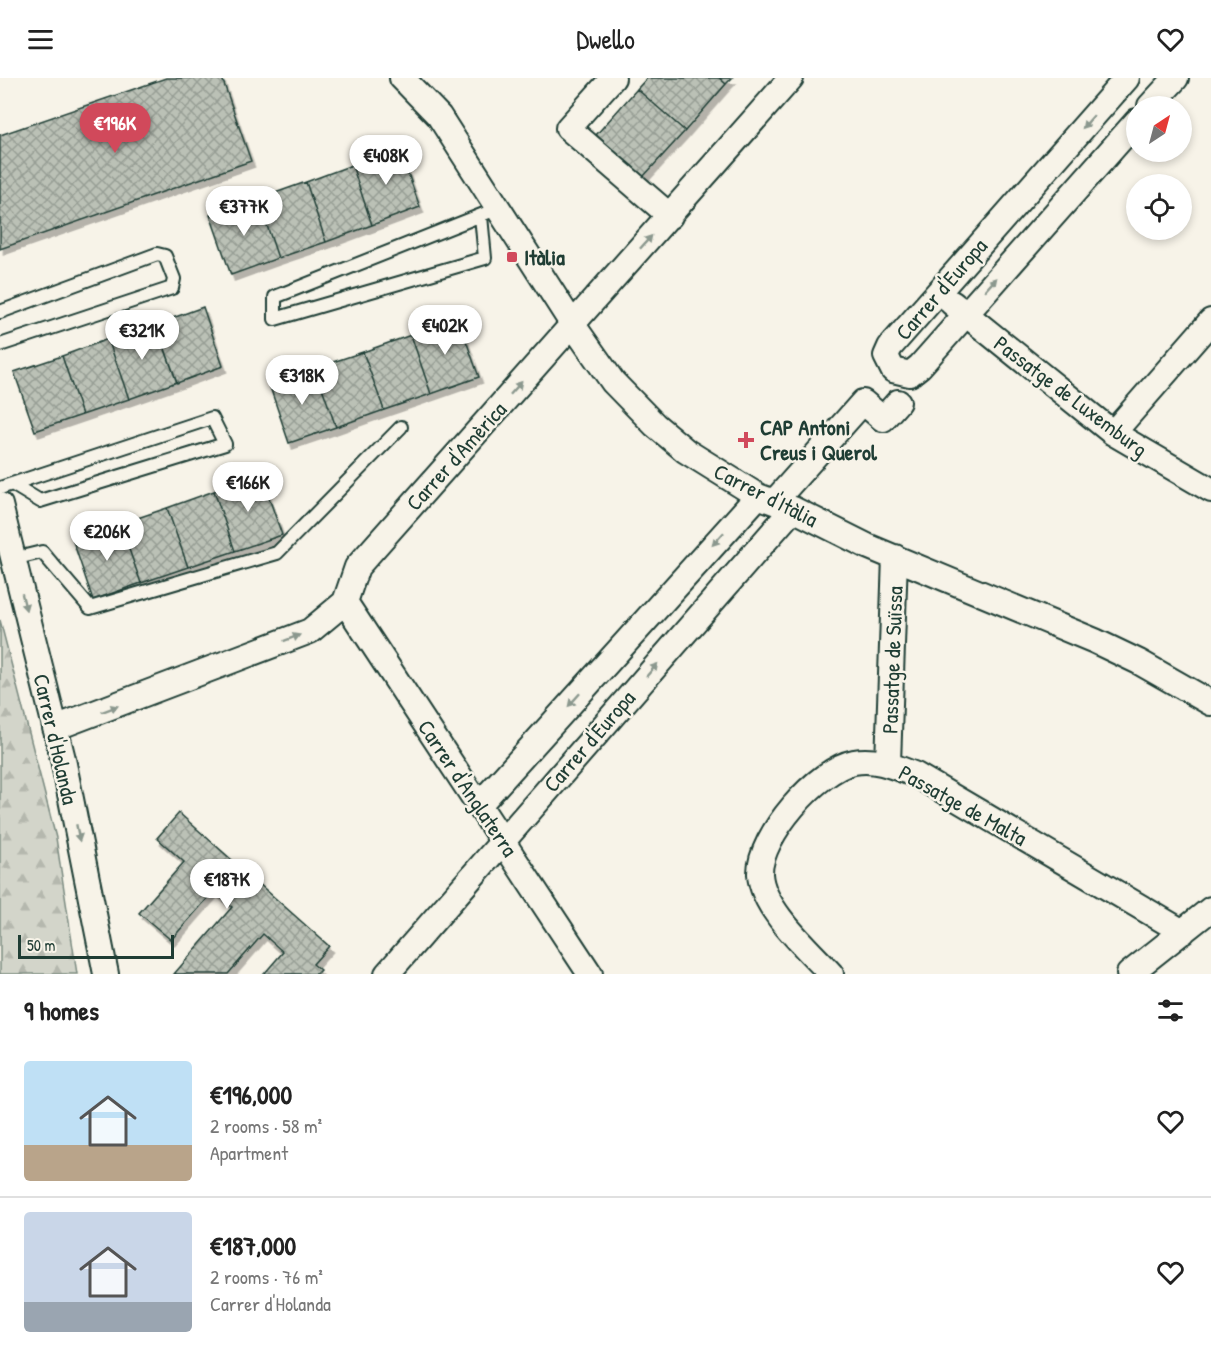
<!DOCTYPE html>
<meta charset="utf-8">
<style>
:root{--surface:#fff;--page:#f6f6f6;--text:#222;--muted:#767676;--line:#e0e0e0;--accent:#d1495b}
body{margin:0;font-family:"Patrick Hand",sans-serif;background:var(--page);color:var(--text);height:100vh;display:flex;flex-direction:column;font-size:22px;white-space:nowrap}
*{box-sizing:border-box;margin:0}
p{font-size:20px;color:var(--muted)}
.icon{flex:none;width:33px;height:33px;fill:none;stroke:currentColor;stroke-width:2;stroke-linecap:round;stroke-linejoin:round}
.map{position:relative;height:896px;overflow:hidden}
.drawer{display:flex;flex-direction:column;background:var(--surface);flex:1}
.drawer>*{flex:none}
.needle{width:39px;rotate:36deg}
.tools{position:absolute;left:1126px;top:18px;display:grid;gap:12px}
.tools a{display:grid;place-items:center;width:66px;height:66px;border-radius:50%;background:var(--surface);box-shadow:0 3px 9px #0003;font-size:30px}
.scale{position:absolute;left:18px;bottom:15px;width:156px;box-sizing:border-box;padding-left:6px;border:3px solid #1f3d34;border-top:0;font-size:16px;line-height:21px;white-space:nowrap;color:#1f3d34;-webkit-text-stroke:4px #f7f3e8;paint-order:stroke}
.price{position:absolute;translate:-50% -51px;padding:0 14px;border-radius:21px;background:#fff;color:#222;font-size:20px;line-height:39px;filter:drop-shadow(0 2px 3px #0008)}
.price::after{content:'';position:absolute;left:50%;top:36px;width:18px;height:14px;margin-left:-9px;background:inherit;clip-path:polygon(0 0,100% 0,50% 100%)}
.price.selected{background:var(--accent);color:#fff}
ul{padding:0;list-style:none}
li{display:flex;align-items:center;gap:18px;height:150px;padding:0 24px}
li+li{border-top:2px solid var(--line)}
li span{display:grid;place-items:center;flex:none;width:168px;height:120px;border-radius:6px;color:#555}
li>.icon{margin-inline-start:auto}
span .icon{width:72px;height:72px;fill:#fffc;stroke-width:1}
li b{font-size:26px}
h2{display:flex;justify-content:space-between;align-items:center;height:72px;padding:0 24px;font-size:26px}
header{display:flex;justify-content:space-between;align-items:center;height:78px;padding:0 24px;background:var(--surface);font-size:27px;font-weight:600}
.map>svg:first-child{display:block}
.forest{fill:url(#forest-firs);stroke:#79897f;stroke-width:1.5}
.building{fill:url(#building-cross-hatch);stroke:#1f3d34;stroke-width:1.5;filter:url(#shadow)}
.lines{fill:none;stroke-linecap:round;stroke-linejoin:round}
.lane-casing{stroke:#1f3d34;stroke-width:16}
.street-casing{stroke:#1f3d34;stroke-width:28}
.lane{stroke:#f7f3e8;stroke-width:12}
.street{stroke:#f7f3e8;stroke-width:24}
.oneway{fill:#8b988e}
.poi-dot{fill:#d1495b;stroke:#f7f3e8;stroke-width:2}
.labels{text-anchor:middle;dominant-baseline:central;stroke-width:5;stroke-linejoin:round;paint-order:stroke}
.poi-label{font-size:22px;font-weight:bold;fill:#1f3d34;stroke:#f7f3e8;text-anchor:start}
.street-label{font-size:22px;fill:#1f3d34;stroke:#f7f3e8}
</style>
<header><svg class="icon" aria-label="menu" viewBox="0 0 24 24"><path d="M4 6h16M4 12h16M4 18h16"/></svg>Dwello<svg class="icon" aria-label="heart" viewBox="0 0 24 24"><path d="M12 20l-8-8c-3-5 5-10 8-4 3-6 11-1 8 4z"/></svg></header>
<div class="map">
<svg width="1211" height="896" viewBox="0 0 1211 896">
<defs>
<pattern id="forest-firs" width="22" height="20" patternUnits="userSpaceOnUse" patternTransform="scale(1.5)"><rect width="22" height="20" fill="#d3d5ca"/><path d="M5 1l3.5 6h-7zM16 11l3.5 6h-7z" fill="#b5b8ae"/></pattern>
<pattern id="building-cross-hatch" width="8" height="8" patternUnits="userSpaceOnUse" patternTransform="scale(1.5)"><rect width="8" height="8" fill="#bbc1b6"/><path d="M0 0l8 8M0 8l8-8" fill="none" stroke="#979e95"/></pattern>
<filter id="shadow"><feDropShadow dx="3.5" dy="6" stdDeviation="0" flood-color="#0004"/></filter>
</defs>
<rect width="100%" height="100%" fill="#f7f3e8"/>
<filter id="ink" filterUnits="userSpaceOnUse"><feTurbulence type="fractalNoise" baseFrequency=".0167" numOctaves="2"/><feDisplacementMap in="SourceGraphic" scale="12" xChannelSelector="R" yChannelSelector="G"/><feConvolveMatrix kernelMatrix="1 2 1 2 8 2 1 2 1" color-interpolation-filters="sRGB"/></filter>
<g filter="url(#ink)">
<!-- forest -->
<path class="forest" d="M0,542L56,760L77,896H0Z"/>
<!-- building -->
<path class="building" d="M166,0H222L251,83L0,171V57Z
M647,0H719L726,6L685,53L637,11Z
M719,0H732L726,6Z
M637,11L685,53L643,99L596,57Z
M399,70L420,129L372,147L352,87Z
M352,87L372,147L326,164L306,104Z
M306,104L326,164L278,180L258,121Z
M258,121L278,180L231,197L210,137Z
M203,229L223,288L177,305L156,246Z
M458,240L479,299L431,316L411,257Z
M156,246L177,304L129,321L108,261Z
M411,257L431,316L384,332L363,274Z
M108,261L129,321L82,337L62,278Z
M363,274L384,332L336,349L315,290Z
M62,278L82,337L35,353L14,294Z
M315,290L336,349L289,365L269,306Z
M261,397L282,457L235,473L214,413Z
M214,413L235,473L188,489L167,430Z
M167,430L188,489L141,505L120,446Z
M120,446L141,505L93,522L73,463Z
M179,735L329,868L313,886L320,892L316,896H264L283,874L263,856L228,896H174L232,829L214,813L171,862L139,835L184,784L157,760Z"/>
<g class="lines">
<defs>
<path id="lane" d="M481,138L485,180L275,241V219L499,130
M0,234L157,176L165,178L174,201L172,210L0,267
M0,410L12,406L212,340L225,366L40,423L12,406
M13,481L42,474L90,530L277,475L401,349"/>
<path id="street" d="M402,0L439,38L573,247L613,304L655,347L686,373L758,418L793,431L867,468L1095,563L1139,584L1211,625
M613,0L568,50L670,138
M1127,0L890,269L886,278L893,292L910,296L920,288L1137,43
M1150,28L1176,0
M952,225L1113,355L1211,412
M1113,355L1211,243
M774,424L863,324L883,341L898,324
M0,427L63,681L106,896
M345,524L590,896
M55,650L310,553L345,524L357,489L791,0
M888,685L895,479
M479,727L758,418
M387,896L793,431
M831,896C808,871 762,831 760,796C759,758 818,691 854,684C877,680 895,689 916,697L1183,854
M1129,896L1211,831"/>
</defs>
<!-- lane casing -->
<use href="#lane" class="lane-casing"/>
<!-- street casing -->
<use href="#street" class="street-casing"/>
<!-- lane -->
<use href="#lane" class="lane"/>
<!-- street -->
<use href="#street" class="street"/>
</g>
<!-- one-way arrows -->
<defs><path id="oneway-solid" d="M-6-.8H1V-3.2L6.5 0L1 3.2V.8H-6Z" transform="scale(1.5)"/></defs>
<g class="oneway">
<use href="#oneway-solid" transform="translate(1088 44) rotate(131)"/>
<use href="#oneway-solid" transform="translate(646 164) rotate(-48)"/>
<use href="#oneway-solid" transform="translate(991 206) rotate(-48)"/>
<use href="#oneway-solid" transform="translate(516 310) rotate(-48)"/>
<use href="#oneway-solid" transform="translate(718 461) rotate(132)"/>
<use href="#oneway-solid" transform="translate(24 524) rotate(76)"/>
<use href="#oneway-solid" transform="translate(292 560) rotate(-21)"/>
<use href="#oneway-solid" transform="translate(652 592) rotate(-49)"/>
<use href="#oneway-solid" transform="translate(574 622) rotate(132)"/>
<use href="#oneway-solid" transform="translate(110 631) rotate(-21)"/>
<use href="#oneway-solid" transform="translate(78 755) rotate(79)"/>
</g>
</g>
<!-- markers -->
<g class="poi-dot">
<rect x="506" y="173" width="12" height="12" rx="3"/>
<path d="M743 353h6v6h6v6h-6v6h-6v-6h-6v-6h6z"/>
</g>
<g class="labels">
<!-- poi labels -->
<g class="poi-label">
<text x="524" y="179">Itàlia</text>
<text x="760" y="349">CAP Antoni<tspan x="760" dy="25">Creus i Querol</tspan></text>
</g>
<!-- street labels -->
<g class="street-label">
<text transform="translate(941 211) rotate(-49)">Carrer d'Europa</text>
<text transform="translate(1071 318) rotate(37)">Passatge de Luxemburg</text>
<text transform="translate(456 378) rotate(-48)">Carrer d'Amèrica</text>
<text transform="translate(766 417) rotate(27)">Carrer d'Itàlia</text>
<text transform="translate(892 582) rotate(-88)">Passatge de Suïssa</text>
<text transform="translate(56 661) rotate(77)">Carrer d'Holanda</text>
<text transform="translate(589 663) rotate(-49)">Carrer d'Europa</text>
<text transform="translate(468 710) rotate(56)">Carrer d'Anglaterra</text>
<text transform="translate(963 727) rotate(29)">Passatge de Malta</text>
</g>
</g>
</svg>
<div class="tools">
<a><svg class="needle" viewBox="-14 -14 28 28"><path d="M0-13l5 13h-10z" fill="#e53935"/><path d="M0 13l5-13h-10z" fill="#767676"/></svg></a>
<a><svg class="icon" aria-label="locate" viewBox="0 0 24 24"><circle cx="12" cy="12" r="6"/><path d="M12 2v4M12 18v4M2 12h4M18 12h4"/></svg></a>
</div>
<div class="scale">50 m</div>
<b class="price selected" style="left:115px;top:76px">€196K</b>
<b class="price" style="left:386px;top:108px">€408K</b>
<b class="price" style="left:244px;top:159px">€377K</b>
<b class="price" style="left:445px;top:278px">€402K</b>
<b class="price" style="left:142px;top:283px">€321K</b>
<b class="price" style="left:302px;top:328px">€318K</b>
<b class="price" style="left:248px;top:435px">€166K</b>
<b class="price" style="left:107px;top:484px">€206K</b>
<b class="price" style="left:227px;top:832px">€187K</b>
</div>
<section class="drawer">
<h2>9 homes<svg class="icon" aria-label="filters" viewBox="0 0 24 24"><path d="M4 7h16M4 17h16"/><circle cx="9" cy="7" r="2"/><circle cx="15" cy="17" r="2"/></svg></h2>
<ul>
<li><span style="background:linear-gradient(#bfe0f5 70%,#b9a48a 0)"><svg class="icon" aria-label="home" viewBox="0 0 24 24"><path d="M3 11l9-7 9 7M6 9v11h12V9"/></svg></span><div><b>€196,000</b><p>2 rooms · 58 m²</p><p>Apartment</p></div><svg class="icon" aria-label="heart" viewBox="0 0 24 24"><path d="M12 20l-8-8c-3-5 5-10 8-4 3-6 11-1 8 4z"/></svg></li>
<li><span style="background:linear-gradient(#c9d6e8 75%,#9aa5b1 0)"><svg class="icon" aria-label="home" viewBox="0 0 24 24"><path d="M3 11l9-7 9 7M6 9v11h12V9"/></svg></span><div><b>€187,000</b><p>2 rooms · 76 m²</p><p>Carrer d'Holanda</p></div><svg class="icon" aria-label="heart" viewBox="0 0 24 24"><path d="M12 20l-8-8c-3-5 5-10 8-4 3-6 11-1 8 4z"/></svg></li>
</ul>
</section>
